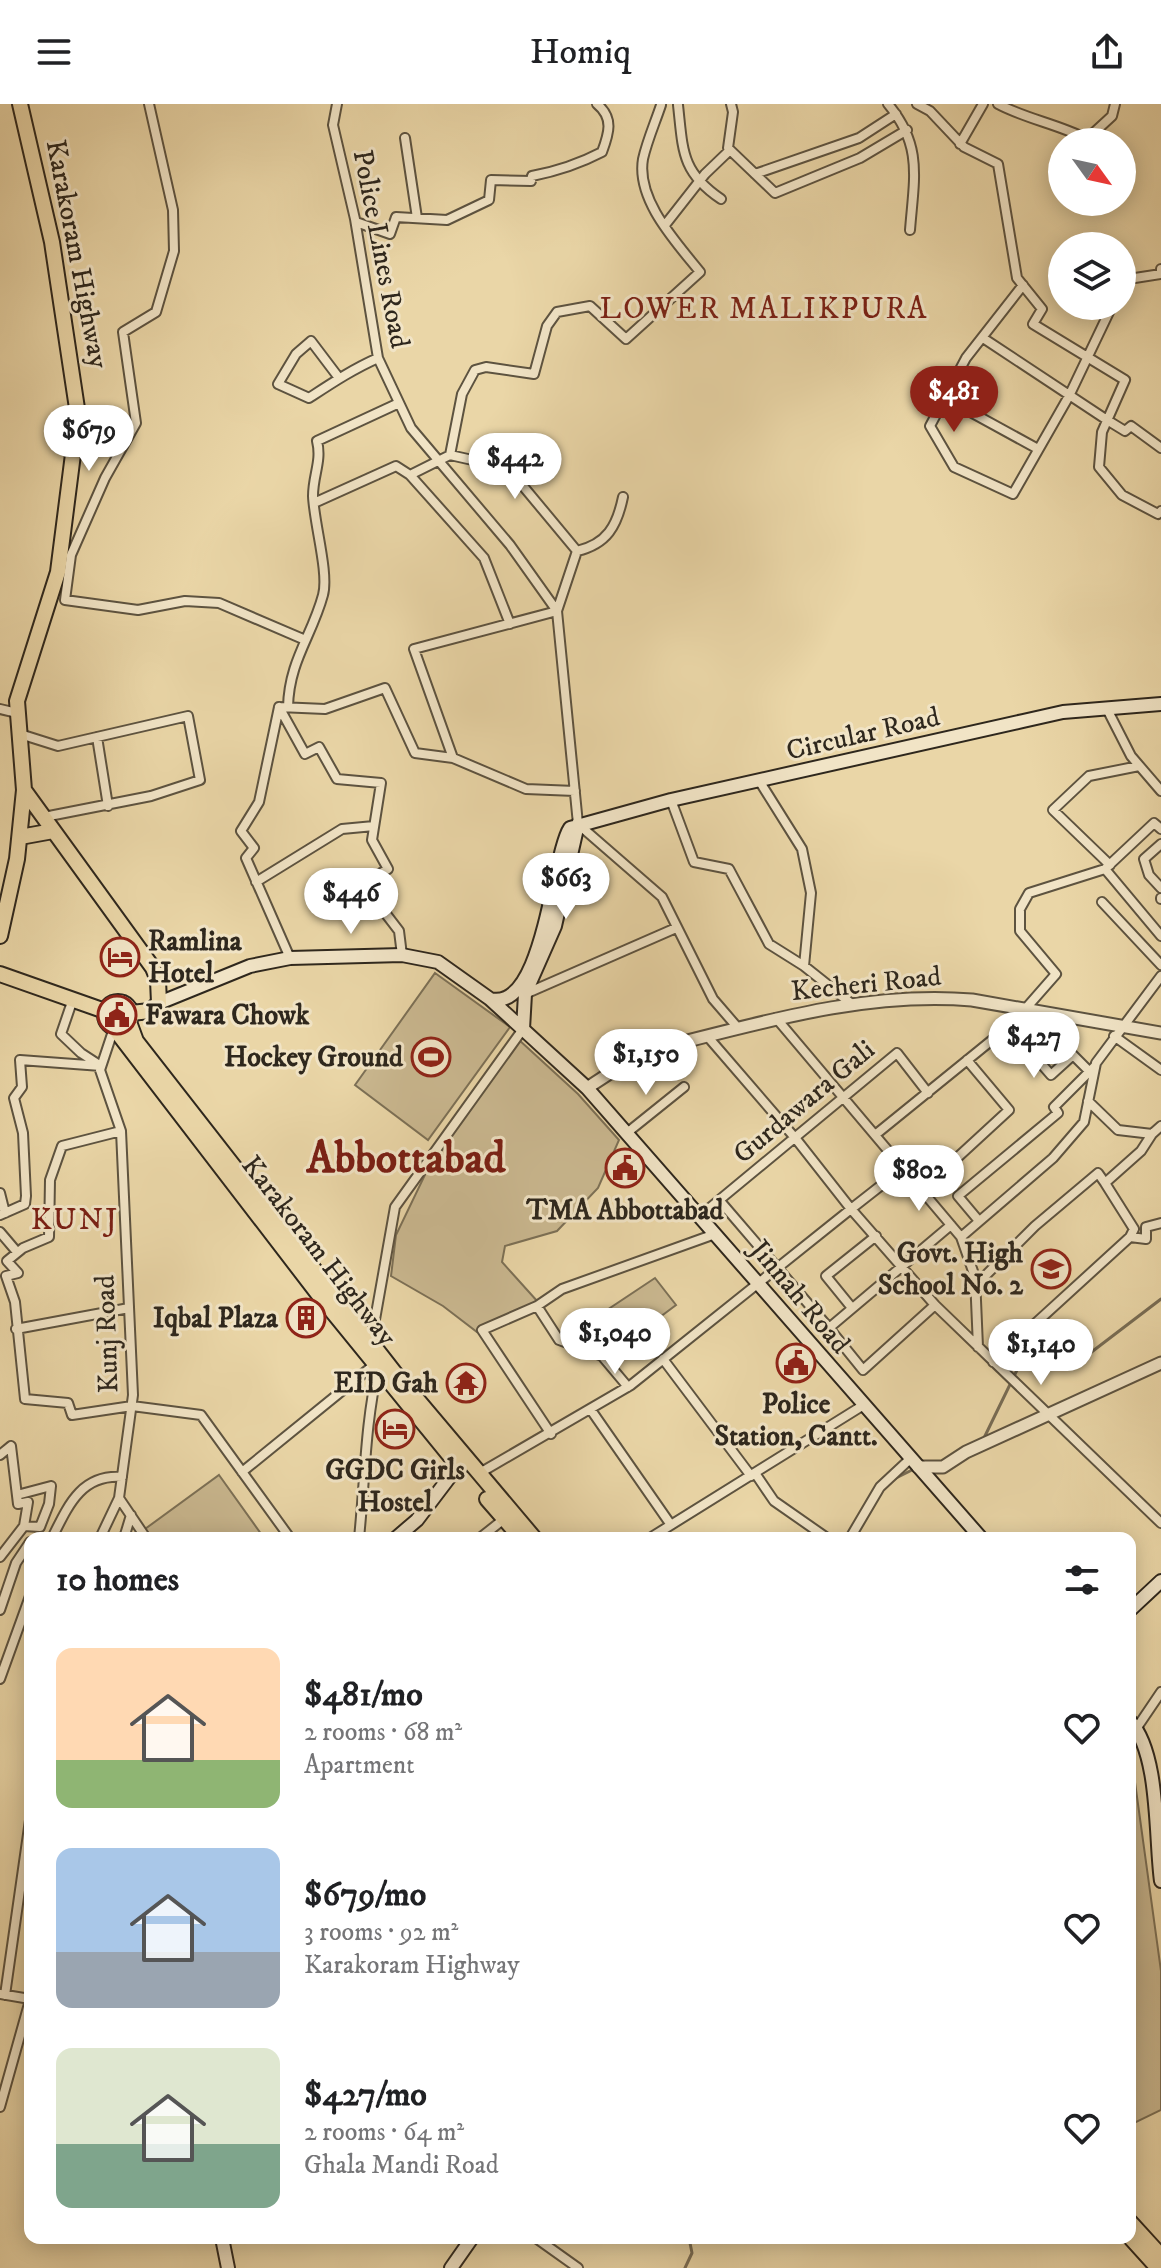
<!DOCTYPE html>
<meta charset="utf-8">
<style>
:root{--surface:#fff;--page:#f6f6f6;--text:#202124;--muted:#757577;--accent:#8f2418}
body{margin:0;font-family:"IM FELL DW Pica",serif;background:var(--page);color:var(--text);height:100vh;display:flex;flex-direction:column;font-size:30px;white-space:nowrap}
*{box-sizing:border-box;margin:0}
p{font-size:26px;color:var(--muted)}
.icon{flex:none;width:44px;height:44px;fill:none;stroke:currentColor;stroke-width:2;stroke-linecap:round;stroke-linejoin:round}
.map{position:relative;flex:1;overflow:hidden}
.drawer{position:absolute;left:24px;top:1428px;width:1112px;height:712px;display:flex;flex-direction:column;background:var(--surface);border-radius:16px;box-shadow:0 4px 20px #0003}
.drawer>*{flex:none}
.needle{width:52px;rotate:123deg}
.fabs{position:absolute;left:1048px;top:24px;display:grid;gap:16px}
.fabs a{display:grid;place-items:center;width:88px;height:88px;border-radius:50%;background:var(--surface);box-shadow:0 4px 20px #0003;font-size:40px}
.price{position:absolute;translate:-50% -68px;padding:0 18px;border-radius:28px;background:#fff;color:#222;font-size:26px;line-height:52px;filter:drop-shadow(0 2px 4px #0008)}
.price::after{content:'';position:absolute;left:50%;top:48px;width:24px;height:18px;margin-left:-12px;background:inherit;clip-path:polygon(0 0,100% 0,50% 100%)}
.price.active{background:var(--accent);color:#fff}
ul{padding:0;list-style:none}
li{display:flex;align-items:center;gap:24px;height:200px;padding:0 32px}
li span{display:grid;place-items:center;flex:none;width:224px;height:160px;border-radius:16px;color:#555}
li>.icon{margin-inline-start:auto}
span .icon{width:96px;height:96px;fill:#fffc;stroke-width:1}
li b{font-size:34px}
h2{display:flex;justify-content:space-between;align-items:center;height:96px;padding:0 32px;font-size:34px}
header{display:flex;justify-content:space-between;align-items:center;height:104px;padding:0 32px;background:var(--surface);font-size:36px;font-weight:600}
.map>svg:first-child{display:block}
.green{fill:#cab890;stroke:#7c7056;stroke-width:2}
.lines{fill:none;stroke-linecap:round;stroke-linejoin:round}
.stream{stroke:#786c54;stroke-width:3}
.minor-casing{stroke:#5d5340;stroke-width:12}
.tertiary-casing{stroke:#5d5340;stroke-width:15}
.secondary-casing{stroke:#2e271d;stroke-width:16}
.trunk-casing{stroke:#2e271d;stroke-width:18}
.minor{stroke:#f1e4c6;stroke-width:8}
.tertiary{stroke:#f1e4c6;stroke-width:11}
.secondary{stroke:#f1e4c6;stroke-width:12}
.trunk{stroke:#ead6a7;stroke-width:14}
.labels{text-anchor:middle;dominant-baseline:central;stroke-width:6;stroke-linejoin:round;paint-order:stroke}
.street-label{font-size:28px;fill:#2e271d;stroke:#f1e4c6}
.poi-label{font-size:28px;font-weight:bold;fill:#2e271d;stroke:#f1e4c6;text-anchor:end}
.neighbourhood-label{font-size:30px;letter-spacing:2px;fill:#7a1f14;stroke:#f1e4c6}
.town-label{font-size:44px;font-weight:bold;fill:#7a1f14;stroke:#f1e4c6}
</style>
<header><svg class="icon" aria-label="menu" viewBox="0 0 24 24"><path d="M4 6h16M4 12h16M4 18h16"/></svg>Homiq<svg class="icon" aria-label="share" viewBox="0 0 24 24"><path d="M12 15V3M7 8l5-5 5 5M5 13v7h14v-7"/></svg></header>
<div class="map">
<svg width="1161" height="2164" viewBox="0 0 1161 2164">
<rect width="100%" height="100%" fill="#ead6a7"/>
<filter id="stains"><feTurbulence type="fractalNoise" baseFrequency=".0025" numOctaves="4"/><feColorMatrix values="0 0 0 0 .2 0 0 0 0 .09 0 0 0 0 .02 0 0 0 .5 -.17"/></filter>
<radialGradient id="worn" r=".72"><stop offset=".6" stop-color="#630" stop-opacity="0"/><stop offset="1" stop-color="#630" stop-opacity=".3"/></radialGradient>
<!-- green -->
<path class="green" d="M435,869L510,923L428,1036L355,981Z
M518,935L578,990L619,1036L598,1084L557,1127L505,1142L502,1158L538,1198L477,1228L443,1202L391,1172L396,1131L434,1052Z
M655,1174L676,1201L628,1237L604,1208Z
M219,1371L264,1434H152L145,1425Z
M1130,1642L1161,1867V2006L1130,2021Z"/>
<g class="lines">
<!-- stream -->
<path class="stream" d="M983,1336L1019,1262L1085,1253L1161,1195
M892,1376L914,1365
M685,2164L692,2149L689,2134"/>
<defs>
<path id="minor" d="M149,0L173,106L174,147L156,208L123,228L136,319L105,374L71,451L65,496L138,506L185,497L219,499L303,535
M337,0L333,21L355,115L378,254L411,324L510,441L557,507L578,720L662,793L713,895L738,924
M731,0L733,8L728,44L775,89L860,54L907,26
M888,0C923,42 914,74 910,126
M917,0L930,7L964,43L998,60L1017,174L1042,205L1033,220L1125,276L1102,328L1099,363L1122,391L1158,410L1161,407
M998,0C1026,15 1058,20 1087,35L1112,12L1115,0
M678,1C683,46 681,68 721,95
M405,34L417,114
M960,40L983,0
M755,70L859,34L896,10
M356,118L390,130L396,113L447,116L489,96L491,76L531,77L532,72C558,67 579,60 602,48C609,29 614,14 597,0
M665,121L705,70L730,46
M1122,176L1161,170V165
M1023,181L966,254L930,322L954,363L1013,390L1069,292L1112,202
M983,234L1107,316L1125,327L1131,322L1161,344
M339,274L311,237L296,250L278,280L309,294C332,279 353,265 378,254
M948,288L967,298L965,305L1038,345
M450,351L508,364L577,447
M410,371L484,454L510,520
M314,399L396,362L410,371L450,351L462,290L475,266L486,263L534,270L547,222L557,208L590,202L626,235L700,168C676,138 636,96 643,55C647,37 655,19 661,1
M577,447C607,440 617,422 623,393
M279,603L305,650L319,643L337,675L381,679L372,736L388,765L363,780L399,827L402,851
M288,603C289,557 312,532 323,491C329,469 314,419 313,392C313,371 322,357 317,337L399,299
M0,605L17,609
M1107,605L1131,652L1161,687
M20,630L58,642L188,612L200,676L151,692L44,713
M97,633L108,702
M453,654L414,545L557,507L577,447
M760,678L802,745L811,789L804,862L853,901
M671,696L694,758L729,765L769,840L804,862
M1161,740L1144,755L1149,771L1161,784
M1110,761L1053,706L1089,672L1139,662
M1105,765L1161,832
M256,778L342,725L374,722
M1161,794V795
M1102,798L1161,861
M290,854L246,754L254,744L241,727L259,698L279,603L325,605L385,584L415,649L453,654L526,685L575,687
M525,890L676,824
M776,914L961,1133L975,1173L978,1243
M1009,923L1051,971L1073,951L1090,968
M114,924L100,966L121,1027L133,1291L119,1394L146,1434
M1114,932L1161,966
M708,933L796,1035L851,1105L902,1065
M1088,997L1118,1026L1152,1030L1161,1022
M121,1027L62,1042L50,1076L49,1133L23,1144L7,1157L18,1169L6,1172L15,1198L25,1295L68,1299L72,1311L132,1302L201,1311L290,1434
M628,1028L684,983
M875,1031L1013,919L1056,870L1020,827V805L1029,789L1105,765L1154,719L1161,725
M921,1087L1009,1006L967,956
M0,1089L5,1109
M720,1097L829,1224
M0,1111L25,1100L26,1092L23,1029L14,994L22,983L20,956L101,962L81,949L61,930L73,895
M700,1112L897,949L928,989
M979,1117L958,1092L1058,1009L1054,1003L1094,963
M0,1128L17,1148
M961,1133L1053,1054L1084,1018L1096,959L1161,872
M1130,1133L1134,1125L1105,1079L1141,1047L1152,1030
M976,1181L1035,1122L1098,1069L1105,1079
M935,1201L863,1266L829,1224L951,1121
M537,1202L562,1185L715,1130
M852,1204L826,1172L876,1132
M16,1225L129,1204
M371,1238L395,1103L523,925
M663,1255L751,1372
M993,1258L1130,1133L1146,1135V1123L1161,1119
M591,1306L671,1421
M551,1330L482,1226L537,1202L559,1236L602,1252L628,1283
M0,1351L11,1342L18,1400L28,1398L24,1422L40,1423L49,1400L51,1382L17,1391
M242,1368L375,1260
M755,1369L774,1397L827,1434
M478,1370L631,1281L851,1105L935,1201L1161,1419
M52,1434C68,1402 81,1370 122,1373
M100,1434L119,1394
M124,1434L131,1411
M359,1434C365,1377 365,1320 378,1264
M480,1434L504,1415
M650,1434L862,1302
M850,1434L880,1383L910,1355
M0,1453L24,1422
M0,1506L16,1459L30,1438
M0,1575L30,1492
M1136,1625L1161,1588
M0,1890L30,1895
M5,1891L30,1716
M0,2003L30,1896
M536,2134L578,2164"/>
<path id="tertiary" d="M587,984L636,952L656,945C760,919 864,887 972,896L1161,929
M918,1363H943L966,1348L1161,1259"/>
<path id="secondary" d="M490,895C544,909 552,751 570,724L671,696L1023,617L1063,608L1161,600
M159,899L250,862L290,854L402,851L438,858L490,895L587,984L981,1434
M523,925L525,890L555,822L578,720
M396,1434L417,1416L458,1362
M1130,1506L1161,1477
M1130,1617C1160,1650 1155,1734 1161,1777
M222,2134L228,2164
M451,2164L472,2134"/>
<path id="trunk" d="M24,686L153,864L158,876L159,899L150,907L131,909
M20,733L53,727
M0,832L17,755L24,686L17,597L58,468L78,311L52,138L20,0
M0,870L105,907
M105 911a13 13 0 1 1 26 0a13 13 0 1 1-26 0Z
M129,918L136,937L394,1268L534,1434
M114,924L319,1191L460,1364
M487,1395L521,1434
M1130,2118L1161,2152
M1130,2133L1158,2164"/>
</defs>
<!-- minor casing -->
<use href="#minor" class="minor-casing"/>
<!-- tertiary casing -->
<use href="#tertiary" class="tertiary-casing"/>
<!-- secondary casing -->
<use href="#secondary" class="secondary-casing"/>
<!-- trunk casing -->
<use href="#trunk" class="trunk-casing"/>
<!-- minor -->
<use href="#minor" class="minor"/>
<!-- tertiary -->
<use href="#tertiary" class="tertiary"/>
<!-- secondary -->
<use href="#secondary" class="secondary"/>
<!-- trunk -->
<use href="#trunk" class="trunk"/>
</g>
<!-- icons -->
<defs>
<symbol id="hotel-ring" viewBox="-11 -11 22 22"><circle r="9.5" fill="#f1e4c6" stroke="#8f2418" stroke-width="1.5"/><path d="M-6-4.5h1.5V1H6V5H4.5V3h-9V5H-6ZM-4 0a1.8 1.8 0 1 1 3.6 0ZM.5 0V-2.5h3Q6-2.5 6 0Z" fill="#8f2418"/></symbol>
<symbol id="civic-ring" viewBox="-11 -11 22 22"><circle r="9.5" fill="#f1e4c6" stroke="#8f2418" stroke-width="1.5"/><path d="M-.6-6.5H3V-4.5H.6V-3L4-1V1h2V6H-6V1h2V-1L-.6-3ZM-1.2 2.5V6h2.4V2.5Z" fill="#8f2418"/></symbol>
<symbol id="stadium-ring" viewBox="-11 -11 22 22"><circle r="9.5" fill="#f1e4c6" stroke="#8f2418" stroke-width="1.5"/><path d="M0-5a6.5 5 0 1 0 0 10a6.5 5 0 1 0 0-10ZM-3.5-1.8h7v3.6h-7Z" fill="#8f2418"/></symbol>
<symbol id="school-ring" viewBox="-11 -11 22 22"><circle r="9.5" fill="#f1e4c6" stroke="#8f2418" stroke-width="1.5"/><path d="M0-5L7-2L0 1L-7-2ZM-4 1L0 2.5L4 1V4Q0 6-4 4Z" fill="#8f2418"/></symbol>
<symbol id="building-ring" viewBox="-11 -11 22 22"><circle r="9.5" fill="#f1e4c6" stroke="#8f2418" stroke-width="1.5"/><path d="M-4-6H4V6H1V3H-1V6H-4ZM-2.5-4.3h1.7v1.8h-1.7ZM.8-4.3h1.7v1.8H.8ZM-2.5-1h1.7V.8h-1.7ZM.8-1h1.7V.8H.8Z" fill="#8f2418"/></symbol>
<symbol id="temple-ring" viewBox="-11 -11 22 22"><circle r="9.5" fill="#f1e4c6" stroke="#8f2418" stroke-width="1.5"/><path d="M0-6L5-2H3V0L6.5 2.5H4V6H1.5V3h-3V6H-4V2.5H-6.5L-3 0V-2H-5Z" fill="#8f2418"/></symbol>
</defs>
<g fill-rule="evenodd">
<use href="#hotel-ring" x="98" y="831" width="44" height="44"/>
<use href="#civic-ring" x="95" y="889" width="44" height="44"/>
<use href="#stadium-ring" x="409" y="931" width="44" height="44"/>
<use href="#civic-ring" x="603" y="1042" width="44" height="44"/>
<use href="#school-ring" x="1029" y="1143" width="44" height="44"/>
<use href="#building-ring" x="284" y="1192" width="44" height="44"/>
<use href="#civic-ring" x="774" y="1237" width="44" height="44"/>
<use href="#temple-ring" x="444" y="1257" width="44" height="44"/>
<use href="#hotel-ring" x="373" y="1303" width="44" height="44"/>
</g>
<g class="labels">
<!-- street labels -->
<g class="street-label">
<text transform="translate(381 145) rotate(79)">Police Lines Road</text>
<text transform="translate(77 150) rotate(79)">Karakoram Highway</text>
<text transform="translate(863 630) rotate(-13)">Circular Road</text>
<text transform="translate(866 880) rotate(-6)">Kecheri Road</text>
<text transform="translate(804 998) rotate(-40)">Gurdawara Gali</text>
<text transform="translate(319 1147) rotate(52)">Karakoram Highway</text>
<text transform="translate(800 1193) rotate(50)">Jinnah Road</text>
<text transform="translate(107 1230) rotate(-92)">Kunj Road</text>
</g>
<!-- poi labels -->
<g class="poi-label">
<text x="148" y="837" text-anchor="start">Ramlina<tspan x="148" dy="32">Hotel</tspan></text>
<text x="145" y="911" text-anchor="start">Fawara Chowk</text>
<text x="403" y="953">Hockey Ground</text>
<text x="625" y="1106" text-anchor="middle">TMA Abbottabad</text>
<text x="1023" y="1149">Govt. High<tspan x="1023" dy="32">School No. 2</tspan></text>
<text x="278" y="1214">Iqbal Plaza</text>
<text x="438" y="1279">EID Gah</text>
<text x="796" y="1300" text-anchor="middle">Police<tspan x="796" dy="32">Station, Cantt.</tspan></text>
<text x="395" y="1366" text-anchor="middle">GGDC Girls<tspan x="395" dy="32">Hostel</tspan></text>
</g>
<!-- neighbourhood labels -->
<g class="neighbourhood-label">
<text x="764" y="205">LOWER MALIKPURA</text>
<text x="75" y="1116">KUNJ</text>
</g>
<!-- town labels -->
<g class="town-label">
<text x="406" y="1055">Abbottabad</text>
</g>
</g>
<rect width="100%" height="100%" filter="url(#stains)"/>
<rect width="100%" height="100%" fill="url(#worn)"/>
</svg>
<div class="fabs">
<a><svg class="needle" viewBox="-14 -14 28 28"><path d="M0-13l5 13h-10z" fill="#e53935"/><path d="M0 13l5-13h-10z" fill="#757577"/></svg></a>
<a><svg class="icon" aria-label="layers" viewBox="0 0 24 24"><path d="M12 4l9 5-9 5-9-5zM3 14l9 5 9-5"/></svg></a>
</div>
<b class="price active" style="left:954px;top:330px">$481</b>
<b class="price" style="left:89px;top:369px">$679</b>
<b class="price" style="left:515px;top:397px">$442</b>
<b class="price" style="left:566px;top:817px">$663</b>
<b class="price" style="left:351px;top:832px">$446</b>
<b class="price" style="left:1034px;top:976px">$427</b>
<b class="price" style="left:646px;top:993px">$1,150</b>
<b class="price" style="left:919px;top:1109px">$802</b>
<b class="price" style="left:615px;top:1272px">$1,040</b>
<b class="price" style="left:1041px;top:1283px">$1,140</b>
<section class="drawer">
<h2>10 homes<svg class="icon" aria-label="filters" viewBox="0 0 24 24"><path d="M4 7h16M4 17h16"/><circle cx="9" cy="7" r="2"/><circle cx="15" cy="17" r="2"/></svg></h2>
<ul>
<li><span style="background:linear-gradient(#ffd9b3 70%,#8fb573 0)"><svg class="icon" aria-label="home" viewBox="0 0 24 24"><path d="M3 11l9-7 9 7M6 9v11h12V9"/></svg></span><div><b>$481/mo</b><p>2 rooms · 68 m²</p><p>Apartment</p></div><svg class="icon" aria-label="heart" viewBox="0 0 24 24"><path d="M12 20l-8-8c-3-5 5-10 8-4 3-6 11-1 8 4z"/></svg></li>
<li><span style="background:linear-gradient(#a9c7e8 65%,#9aa5b1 0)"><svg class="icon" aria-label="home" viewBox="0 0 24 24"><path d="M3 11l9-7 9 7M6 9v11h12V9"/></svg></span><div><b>$679/mo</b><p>3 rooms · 92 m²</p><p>Karakoram Highway</p></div><svg class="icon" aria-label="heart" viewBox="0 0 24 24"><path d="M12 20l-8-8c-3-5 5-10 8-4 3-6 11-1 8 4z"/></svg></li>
<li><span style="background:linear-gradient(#dfe7d0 60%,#7fa58c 0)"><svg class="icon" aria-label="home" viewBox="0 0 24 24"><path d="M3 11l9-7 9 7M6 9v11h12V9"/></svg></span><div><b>$427/mo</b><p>2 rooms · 64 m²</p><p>Ghala Mandi Road</p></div><svg class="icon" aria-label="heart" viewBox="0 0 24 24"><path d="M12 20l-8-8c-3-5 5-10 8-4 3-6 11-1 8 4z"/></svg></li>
</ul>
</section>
</div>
